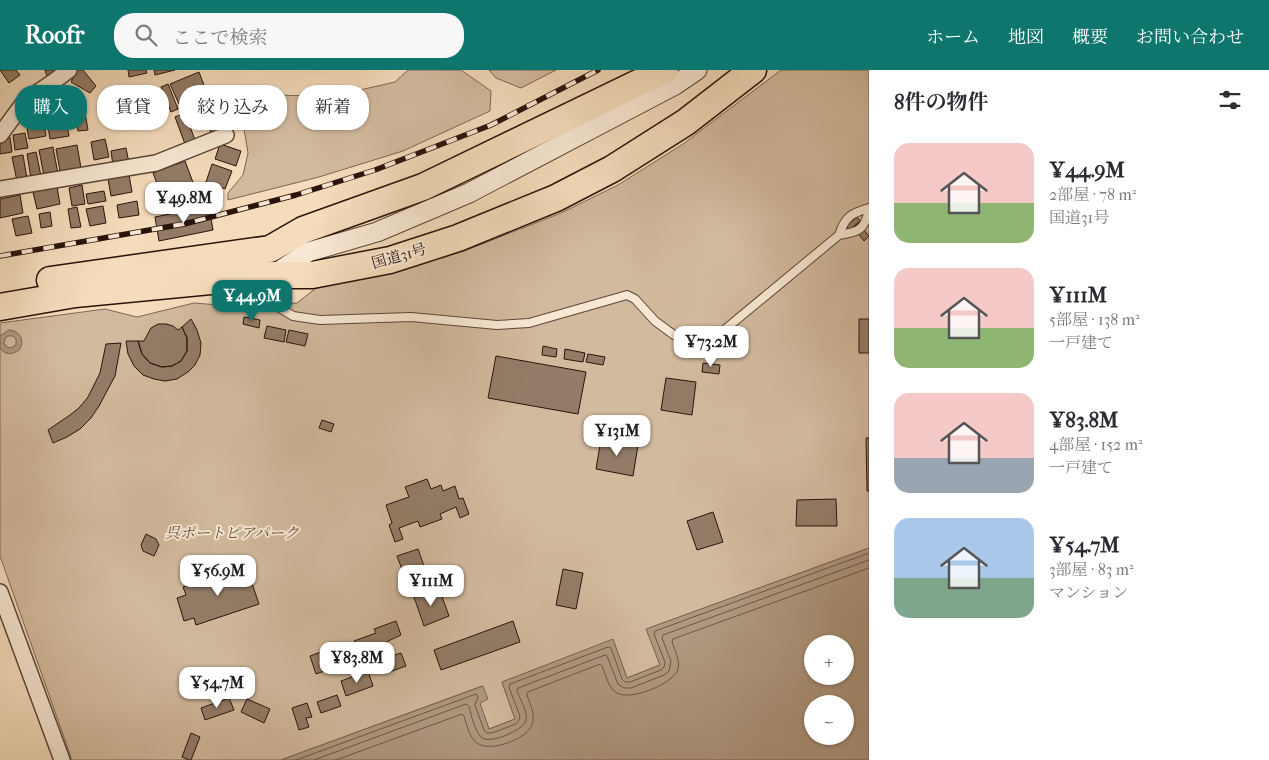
<!DOCTYPE html>
<html lang="ja">
<meta charset="utf-8">
<style>
:root{--surface:#fff;--page:#f7f7f7;--text:#2b2b33;--muted:#7c7c81;--accent:#0f766e}
body{margin:0;font-family:"IM FELL French Canon","Noto Serif JP",serif;background:var(--page);color:var(--text);height:100vh;display:flex;flex-direction:column;font-size:19px;white-space:nowrap}
*{box-sizing:border-box;margin:0}
p{font-size:16px;color:var(--muted)}
.icon{flex:none;width:28px;height:28px;fill:none;stroke:currentColor;stroke-width:2;stroke-linecap:round;stroke-linejoin:round}
.map{position:relative;flex:1;overflow:hidden}
.side{display:flex;flex-direction:column;background:var(--surface);width:400px}
.side>*{flex:none}
.guide{position:absolute;left:15px;top:15px;width:475px;height:45px;display:flex;gap:10px}
.controls{position:absolute;left:804px;top:565px;display:grid;gap:10px}
.controls a{display:grid;place-items:center;width:50px;height:50px;border-radius:50%;background:var(--surface);box-shadow:0 1px 4px #0004;font-size:25px}
.price{position:absolute;translate:-50% -42px;padding:0 11px;border-radius:10px;background:#fff;color:#222;font-size:16px;line-height:32px;filter:drop-shadow(0 1px 2px #0008)}
.price::after{content:'';position:absolute;left:50%;top:30px;width:15px;height:11px;margin-left:-8px;background:inherit;clip-path:polygon(0 0,100% 0,50% 100%)}
.price.current{background:var(--accent);color:#fff}
ul{padding:0;list-style:none}
li{display:flex;align-items:center;gap:15px;height:125px;padding:0 25px}
li span{display:grid;place-items:center;flex:none;width:140px;height:100px;border-radius:15px;color:#555}
li>.icon{margin-inline-start:auto}
span .icon{width:60px;height:60px;fill:#fffc;stroke-width:1}
li b{font-size:21px}
h2{display:flex;justify-content:space-between;align-items:center;height:60px;padding:0 25px;font-size:21px}
.pill{padding:0 18px;border-radius:20px;background:var(--surface);box-shadow:0 1px 4px #0004;font-size:18px;line-height:45px}
.pill.current{background:var(--accent);color:#fff}
header{display:flex;align-items:center;gap:30px;box-sizing:border-box;height:70px;padding:0 25px;background:var(--accent);color:#fff}
header strong{font-size:24px}
nav{display:flex;gap:28px;margin-inline-start:auto;font-size:18px}
.search{width:350px;height:45px;background:var(--page);display:flex;align-items:center;gap:12px;box-sizing:border-box;padding:0 18px;border-radius:20px;color:var(--muted);font-size:19px}
main{display:flex;flex:1;min-height:0}
.map>svg:first-child{display:block}
.green{fill:#d2ba9e;stroke:#7e6654}
.water{fill:#af9880;stroke:#7a6351;fill-rule:evenodd}
.lines{fill:none;stroke-linecap:round;stroke-linejoin:round}
.shore{stroke:#6c5646;stroke-width:1}
.building{fill:#937c67;stroke:#2a130b}
.service-casing{stroke:#5c4537;stroke-width:10}
.minor-casing{stroke:#5c4537;stroke-width:18}
.tertiary-casing{stroke:#5c4537;stroke-width:21}
.trunk-casing{stroke:#2a130b;stroke-width:29}
.service{stroke:#f8e8d3;stroke-width:8}
.minor{stroke:#f8e8d3;stroke-width:15}
.tertiary{stroke:#f8e8d3;stroke-width:19}
.trunk{stroke:#f4dcbc;stroke-width:26}
.rail-casing{stroke:#2a130b;stroke-width:5.5}
.rail{stroke:#f8e8d3;stroke-width:4;stroke-dasharray:11;stroke-linecap:butt}
.labels{text-anchor:middle;dominant-baseline:central;stroke-width:4;stroke-linejoin:round;paint-order:stroke}
.street-label{font-size:15px;fill:#2a130b;stroke:#f8e8d3}
.park-label{font-size:15px;font-style:italic;fill:#654d3e;stroke:#f8e8d3}
</style>
<header>
<strong>Roofr</strong>
<div class="search"><svg class="icon" aria-label="search" viewBox="0 0 24 24"><circle cx="10" cy="10" r="6"/><path d="M15 15l6 6"/></svg>ここで検索</div>
<nav><a>ホーム</a><a>地図</a><a>概要</a><a>お問い合わせ</a></nav>
</header>
<main>
<div class="map">
<svg width="869" height="690" viewBox="0 0 869 690">
<rect width="100%" height="100%" fill="#f4dcbc"/>
<filter id="stains"><feTurbulence type="fractalNoise" baseFrequency=".004" numOctaves="4"/><feColorMatrix values="0 0 0 0 .2 0 0 0 0 .09 0 0 0 0 .02 0 0 0 .5 -.17"/></filter>
<radialGradient id="worn" r=".72"><stop offset=".6" stop-color="#630" stop-opacity="0"/><stop offset="1" stop-color="#630" stop-opacity=".3"/></radialGradient>
<!-- green -->
<path class="green" d="M408,0H461L491,21L490,41L403,81L319,107L228,130V123L243,105L248,83L243,53L248,37L276,25L315,26L360,20L395,12Z
M489,0H556L521,18L496,8Z
M781,0H869V478L647,559L660,595L627,608L613,570L502,612L515,649L489,659L479,633L482,616L281,690H72L0,486V253L105,239L137,247L194,233L244,237L297,233L316,218L395,202L464,181L561,143L618,115L683,74Z"/>
<!-- water -->
<path class="water" d="M9,260C21,261 25,271 19,280C12,285 5,285 0,278V266ZM7,266H13L16,269V275L13,277L9,278L4,274L5,269Z
M869,478V690H281L483,616L488,629L480,633L489,659L515,649L502,612L613,569L627,608L660,595L646,559ZM812,574H845V606H812ZM812,634H845V666H812Z"/>
<g class="lines">
<!-- shore -->
<path class="shore" d="M296,690L476,624L478,627L475,635L484,660L487,663H492L516,654L519,650L520,646L509,617L510,614L608,577L611,578L622,609L625,612H630L661,600L664,597L665,592L654,564L655,561L869,483
M314,690L466,634L469,636C471,645 475,662 482,668C491,674 524,660 526,650C528,642 520,629 517,621L518,618L605,585L607,586L618,614L624,618H631L664,605L669,601L671,591L662,568L663,565L869,490
M336,690L462,644L464,646C467,655 469,667 477,673C490,683 527,669 532,655C536,645 530,634 527,625L528,622L600,594L602,596C606,605 608,618 617,623C630,631 674,614 678,599C680,590 675,581 672,572L673,569L869,498"/>
</g>
<!-- building -->
<path class="building" d="M0,0H16L20,5L9,13Z
M45,0H53L54,4L47,6Z
M77,0H83L96,16L90,23L71,12Z
M128,0H146L147,3L129,7Z
M154,0H175L155,5Z
M199,2L207,23L179,34L170,14Z
M168,14L178,39L171,42L161,17Z
M154,17L163,43L146,48L137,23Z
M135,26L141,46L129,50L122,30Z
M216,31L226,56L211,63L200,37Z
M84,37L88,60L78,61L74,39Z
M64,39L69,66L50,69L46,43Z
M185,43L195,70L185,74L175,47Z
M42,44L46,66L29,69L25,47Z
M25,63L28,78L15,80L13,65Z
M10,67L12,82L0,84V72L3,69Z
M105,69L109,87L94,90L91,72Z
M220,74L241,81L236,96L215,89Z
M77,75L81,98L60,101L56,79Z
M53,77L58,104L44,106L39,80Z
M126,78L129,93L113,96L111,81Z
M36,82L41,106L31,108L27,84Z
M23,85L27,109L17,111L12,87Z
M185,91L197,123L165,135L153,103Z
M212,94L232,101L225,119L206,112Z
M129,105L132,122L111,126L108,109Z
M82,115L85,134L72,136L69,118Z
M57,117L60,134L37,139L33,122Z
M104,121L106,131L88,134L86,124Z
M20,125L23,143L0,148V129Z
M137,131L139,145L119,148L117,135Z
M103,136L106,153L90,156L86,139Z
M209,136L213,160L159,171L155,147Z
M77,137L81,157L71,158L68,139Z
M50,142L52,156L41,158L39,144Z
M28,146L32,163L16,166L12,149Z
M857,147L860,151L850,160L846,156Z
M858,153L869,166L864,171L853,157Z
M244,247L260,250L259,258L243,254Z
M191,249L197,260L201,273L200,285L195,295L188,302L177,309L165,311L154,309L143,305L134,296L128,284L126,271H138L142,284L150,293L162,297L172,296L181,291L187,281V268L182,257Z
M859,249H869V283H859Z
M158,254H166L173,256L178,260L182,257L187,268V281L181,291L172,296L162,297L150,293L142,284L138,271H144L151,258Z
M267,256L286,260L284,272L264,268Z
M289,260L308,264L305,276L286,272Z
M121,273L115,306L99,336L91,348L80,359L67,367L53,373L48,360L70,345L79,338L88,327L100,303L106,274Z
M543,276L557,279L556,287L542,285Z
M565,279L585,283L583,292L564,289Z
M588,284L605,287L603,295L586,292Z
M496,286L586,302L578,344L488,328Z
M703,293L720,295L719,304L702,302Z
M666,308L696,312L692,345L661,340Z
M322,350L334,354L331,362L319,358Z
M866,368H869V421H867Z
M601,369L638,375L633,406L596,399Z
M427,409L431,419L441,415L443,421L455,416L459,429L463,428L469,444L460,448L456,437L440,444L442,449L420,457L418,451L399,458L403,469L395,472L389,455L392,453L386,435L409,427L405,417Z
M836,429L837,456H796L797,430Z
M713,442L723,472L697,480L687,451Z
M146,464L156,469L159,475L154,486L143,481L141,475Z
M418,479L426,502L406,510L397,486Z
M246,496L259,534L196,555L194,548L184,551L177,528L186,525L183,517Z
M563,499L583,503L576,539L556,535Z
M439,518L449,546L424,556L414,527Z
M396,551L401,565L359,585L354,571L376,563L374,559Z
M513,551L520,572L441,600L434,580Z
M347,572L353,591L316,604L310,586Z
M401,583L406,596L384,604L379,590Z
M368,601L373,616L346,626L341,611Z
M337,625L341,636L321,643L317,632Z
M229,628L234,640L205,650L201,638Z
M247,629L270,639L264,653L241,642Z
M307,633L312,647L306,648L309,657L299,660L292,638Z
M191,663L200,667L191,690H189L182,687Z"/>
<g class="lines">
<defs>
<path id="service" d="M839,165C845,147 851,143 869,138
M273,208L276,227L280,238L293,246L320,250L411,247L497,255L529,253L627,225L635,229L655,251L674,265L696,267L723,261L839,165C860,162 865,159 869,139"/>
<path id="minor" d="M0,65L25,31L53,12L69,0
M0,119L156,93L226,65
M0,522L62,690"/>
<path id="tertiary" d="M273,205L308,182L377,162L469,123L675,15L697,0"/>
<path id="trunk" d="M50,210L270,179L303,160L423,117L665,0
M0,237L75,224L273,205H312L390,190L458,168L556,128L612,99L686,52L753,0"/>
</defs>
<!-- service casing -->
<use href="#service" class="service-casing"/>
<!-- minor casing -->
<use href="#minor" class="minor-casing"/>
<!-- tertiary casing -->
<use href="#tertiary" class="tertiary-casing"/>
<!-- trunk casing -->
<use href="#trunk" class="trunk-casing"/>
<!-- service -->
<use href="#service" class="service"/>
<!-- minor -->
<use href="#minor" class="minor"/>
<!-- tertiary -->
<use href="#tertiary" class="tertiary"/>
<!-- trunk -->
<use href="#trunk" class="trunk"/>
<defs>
<path id="rail" d="M0,186L184,154L296,125L375,100L491,55L598,0"/>
</defs>
<!-- rail casing -->
<use href="#rail" class="rail-casing"/>
<!-- rail -->
<use href="#rail" class="rail"/>
</g>
<g class="labels">
<!-- street labels -->
<g class="street-label">
<text transform="translate(399 186) rotate(-16)">国道31号</text>
</g>
<!-- park labels -->
<g class="park-label">
<text x="232" y="463">呉ポートピアパーク</text>
</g>
</g>
<rect width="100%" height="100%" filter="url(#stains)"/>
<rect width="100%" height="100%" fill="url(#worn)"/>
</svg>
<div class="controls">
<a>+</a>
<a>−</a>
</div>
<b class="price" style="left:184px;top:154px">¥49.8M</b>
<b class="price current" style="left:252px;top:252px">¥44.9M</b>
<b class="price" style="left:711px;top:298px">¥73.2M</b>
<b class="price" style="left:617px;top:387px">¥131M</b>
<b class="price" style="left:218px;top:527px">¥56.9M</b>
<b class="price" style="left:431px;top:537px">¥111M</b>
<b class="price" style="left:357px;top:614px">¥83.8M</b>
<b class="price" style="left:217px;top:639px">¥54.7M</b>
<div class="guide">
<a class="pill current">購入</a>
<a class="pill">賃貸</a>
<a class="pill">絞り込み</a>
<a class="pill">新着</a>
</div>
</div>
<section class="side">
<h2>8件の物件<svg class="icon" aria-label="filters" viewBox="0 0 24 24"><path d="M4 7h16M4 17h16"/><circle cx="9" cy="7" r="2"/><circle cx="15" cy="17" r="2"/></svg></h2>
<ul>
<li><span style="background:linear-gradient(#f6c9c9 60%,#8fb573 0)"><svg class="icon" aria-label="home" viewBox="0 0 24 24"><path d="M3 11l9-7 9 7M6 9v11h12V9"/></svg></span><div><b>¥44.9M</b><p>2部屋 · 78 m²</p><p>国道31号</p></div></li>
<li><span style="background:linear-gradient(#f6c9c9 60%,#8fb573 0)"><svg class="icon" aria-label="home" viewBox="0 0 24 24"><path d="M3 11l9-7 9 7M6 9v11h12V9"/></svg></span><div><b>¥111M</b><p>5部屋 · 138 m²</p><p>一戸建て</p></div></li>
<li><span style="background:linear-gradient(#f6c9c9 65%,#9aa5b1 0)"><svg class="icon" aria-label="home" viewBox="0 0 24 24"><path d="M3 11l9-7 9 7M6 9v11h12V9"/></svg></span><div><b>¥83.8M</b><p>4部屋 · 152 m²</p><p>一戸建て</p></div></li>
<li><span style="background:linear-gradient(#a9c7e8 60%,#7fa58c 0)"><svg class="icon" aria-label="home" viewBox="0 0 24 24"><path d="M3 11l9-7 9 7M6 9v11h12V9"/></svg></span><div><b>¥54.7M</b><p>3部屋 · 83 m²</p><p>マンション</p></div></li>
</ul>
</section>
</main>
